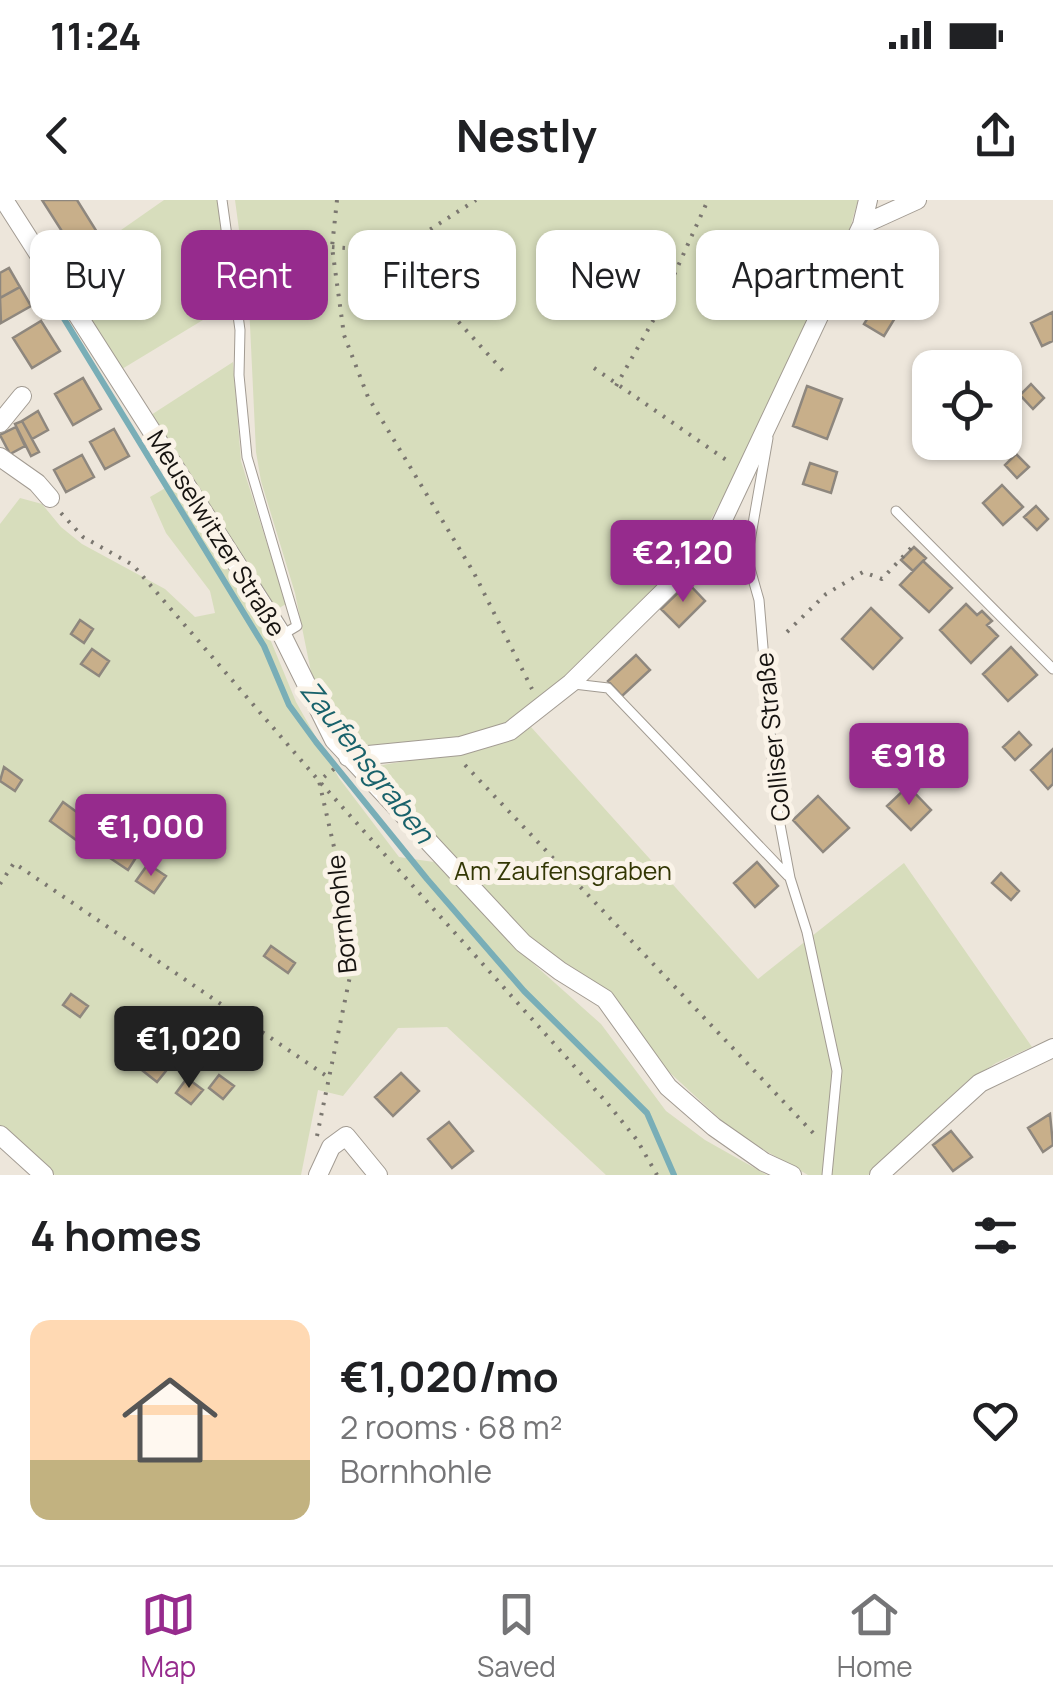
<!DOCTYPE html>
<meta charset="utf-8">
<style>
:root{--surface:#fff;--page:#f2f2f2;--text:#202124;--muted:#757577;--line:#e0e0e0;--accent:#962b8d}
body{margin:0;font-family:Manrope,sans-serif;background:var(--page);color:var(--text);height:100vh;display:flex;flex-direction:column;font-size:38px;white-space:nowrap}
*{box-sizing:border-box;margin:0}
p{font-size:32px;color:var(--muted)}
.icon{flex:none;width:55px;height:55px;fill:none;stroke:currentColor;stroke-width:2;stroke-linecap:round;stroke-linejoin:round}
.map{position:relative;height:975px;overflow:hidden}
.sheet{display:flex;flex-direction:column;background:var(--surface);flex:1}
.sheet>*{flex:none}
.guide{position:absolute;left:30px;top:30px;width:995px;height:90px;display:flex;gap:20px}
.buttons{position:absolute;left:912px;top:150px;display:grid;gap:20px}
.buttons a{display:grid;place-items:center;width:110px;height:110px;border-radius:20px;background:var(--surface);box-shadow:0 2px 8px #0004;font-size:50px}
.price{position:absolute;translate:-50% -85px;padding:0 22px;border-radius:10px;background:var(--accent);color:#fff;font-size:32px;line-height:65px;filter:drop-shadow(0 2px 5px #0008)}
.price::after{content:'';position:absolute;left:50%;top:60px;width:30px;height:22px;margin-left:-15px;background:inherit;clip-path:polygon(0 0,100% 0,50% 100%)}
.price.current{background:#222;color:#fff}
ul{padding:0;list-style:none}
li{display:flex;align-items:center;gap:30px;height:250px;padding:0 30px}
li+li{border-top:2px solid var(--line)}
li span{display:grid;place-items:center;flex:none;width:280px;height:200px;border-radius:20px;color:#555}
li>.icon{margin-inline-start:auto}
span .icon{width:120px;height:120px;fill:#fffc;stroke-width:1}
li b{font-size:42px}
h2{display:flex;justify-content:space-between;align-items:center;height:120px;padding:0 30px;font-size:42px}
.pill{padding:0 35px;border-radius:20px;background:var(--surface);box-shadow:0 2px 8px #0004;font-size:35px;line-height:90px}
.pill.current{background:var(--accent);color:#fff}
.status{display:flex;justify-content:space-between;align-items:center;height:70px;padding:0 50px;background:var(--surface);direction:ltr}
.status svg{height:28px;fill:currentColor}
header{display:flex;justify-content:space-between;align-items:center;height:130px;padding:0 30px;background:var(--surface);font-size:45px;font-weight:700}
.menu{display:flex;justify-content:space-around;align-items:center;height:140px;border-top:2px solid var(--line);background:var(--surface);font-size:28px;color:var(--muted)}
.menu a{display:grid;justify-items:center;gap:5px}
.menu .current{color:var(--accent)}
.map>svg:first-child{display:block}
.green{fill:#d7ddbc}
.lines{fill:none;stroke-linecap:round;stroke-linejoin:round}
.stream{stroke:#79aeb7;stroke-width:6}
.building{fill:#c8af8a;stroke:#8e877e;stroke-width:2.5}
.lane-casing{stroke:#a29b92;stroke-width:11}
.street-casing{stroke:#a29b92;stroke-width:20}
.path{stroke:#7b7770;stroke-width:4;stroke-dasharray:2.5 8;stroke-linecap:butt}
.lane{stroke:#fff;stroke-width:9}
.street{stroke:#fff;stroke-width:18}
.labels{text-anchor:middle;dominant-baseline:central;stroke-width:10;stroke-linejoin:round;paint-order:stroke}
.street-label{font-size:25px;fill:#161310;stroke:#faf3e8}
.park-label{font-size:25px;fill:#333704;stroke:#faf3e8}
.water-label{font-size:28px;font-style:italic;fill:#19626b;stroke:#faf3e8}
</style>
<div class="status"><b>11:24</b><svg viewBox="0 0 49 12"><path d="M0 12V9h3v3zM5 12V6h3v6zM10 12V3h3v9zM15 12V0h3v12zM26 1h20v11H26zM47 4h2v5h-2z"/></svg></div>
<header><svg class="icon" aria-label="back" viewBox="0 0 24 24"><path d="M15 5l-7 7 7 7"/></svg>Nestly<svg class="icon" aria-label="share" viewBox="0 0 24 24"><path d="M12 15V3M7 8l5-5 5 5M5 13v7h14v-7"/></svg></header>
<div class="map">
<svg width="1053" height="975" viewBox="0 0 1053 975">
<rect width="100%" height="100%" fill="#ede6db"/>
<!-- green -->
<path class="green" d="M164,0H218L231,103L122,169L61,72Z
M235,0H858L848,35L739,269L691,355L552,492L499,531L447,545L374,550L343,542L311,472L295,393L261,281L256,252L249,104Z
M233,162L241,261L286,404L274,411L151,215Z
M174,283L268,434L296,502L339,578L399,657L434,662L537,767L601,824L666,911L705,940L767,975H606L447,827L398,828L343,896L318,890L301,975H55L0,928V324L20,298L42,304L61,327L82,344L165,389L195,417L215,413L210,391L166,333L150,297Z
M531,527L758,779L904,663L1032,847L996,863L964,884L868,975H808L736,934L667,870L612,793L527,738L372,568C425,553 485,561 531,527Z"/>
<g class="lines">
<!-- stream -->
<path class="stream" d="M44,86L264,446L289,505L316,542L427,679L524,791L647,913L674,975"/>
</g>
<!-- building -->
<path class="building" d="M42,0H77L97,32L72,47Z
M9,68L20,87L0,98V73Z
M20,87L31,106L1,123L0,98Z
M875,106L895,118L884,136L864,124Z
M1053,112V141L1042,146L1031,123Z
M41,121L60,151L32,168L13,138Z
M83,178L101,209L73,225L55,194Z
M1031,184L1044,198L1033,209L1020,195Z
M807,186L842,199L827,239L793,226Z
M38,211L48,230L32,239L22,221Z
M22,221L39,252L31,256L15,224Z
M16,227L25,246L10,254L0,235Z
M114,229L129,256L105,269L90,242Z
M1016,254L1029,267L1017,278L1005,265Z
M82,255L94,277L66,292L54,270Z
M810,263L837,272L831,293L803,284Z
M1002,285L1023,307L1003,325L983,303Z
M1036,306L1048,319L1037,330L1024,317Z
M914,347L926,358L913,371L901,360Z
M923,361L952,388L929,412L900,385Z
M688,383L705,401L679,427L661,409Z
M966,404L977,415L982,411L992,421L987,425L998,436L971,463L940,430Z
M871,408L902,438L873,469L842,439Z
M80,420L93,429L84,443L71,434Z
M1011,447L1037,475L1008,501L983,474Z
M92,449L109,461L99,476L81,464Z
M636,455L650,470L622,496L608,481Z
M1019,532L1031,545L1015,560L1003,547Z
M1053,549V584L1048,589L1031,570Z
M4,567L22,580L15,591L0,581Z
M908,586L931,610L911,630L887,606Z
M818,596L849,628L823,652L793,620Z
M63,602L100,629L87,648L50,621Z
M117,642L137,656L128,670L107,656Z
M757,662L778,686L755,707L734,683Z
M148,664L166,676L154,693L136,681Z
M1001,673L1019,691L1011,700L992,683Z
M271,746L295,763L288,773L264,756Z
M71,794L88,806L80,817L63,805Z
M151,850L170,866L157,882L138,867Z
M401,873L419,891L393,916L375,897Z
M219,875L234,886L223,899L209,888Z
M187,878L203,890L191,904L176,893Z
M1050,914L1053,945L1043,952L1028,928Z
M449,922L473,951L452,968L428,939Z
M951,931L972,957L953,971L933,945Z"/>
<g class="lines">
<defs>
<path id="lane" d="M222,0L240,130L239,175L247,257L297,426L282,435
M768,238L747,358L759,400L776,603L790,678L807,732L837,871L827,975
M896,311L1053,469
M574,484L608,488L788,676"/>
<path id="street" d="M4,0L282,435L334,540L523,743L560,771L605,799L668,887L714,927L764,962L792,975
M862,25L917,0
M0,223L22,196
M0,257L37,283L50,298
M348,557L460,546L510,531L571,483L711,345L862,25L868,0
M0,935L44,975
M318,975L331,947L346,936L378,975
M879,975L980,883L1053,848"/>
</defs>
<!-- lane casing -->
<use href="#lane" class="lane-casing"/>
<!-- street casing -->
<use href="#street" class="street-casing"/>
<!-- path -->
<path class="path" d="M337,0L332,47L344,135L368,197L474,373L532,489
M332,47L395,52L476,0
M395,52L505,173
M594,168L729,262
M616,186L654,119L708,0
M61,313L83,337L133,365L319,581L608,904L637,940L657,975
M787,432L826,394L863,372L882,379L911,348
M465,565L816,936
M0,684L14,663L328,877
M317,936L350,776L339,669L319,581L334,569"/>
<!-- lane -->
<use href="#lane" class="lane"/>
<!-- street -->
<use href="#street" class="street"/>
</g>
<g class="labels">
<!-- street labels -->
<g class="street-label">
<text transform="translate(217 333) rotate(58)">Meuselwitzer Straße</text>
<text transform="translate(772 537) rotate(-96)">Colliser Straße</text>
<text transform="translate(341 714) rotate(-96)">Bornhohle</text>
</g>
<!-- park labels -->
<g class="park-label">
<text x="563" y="670">Am Zaufensgraben</text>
</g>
<!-- water labels -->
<g class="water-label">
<text transform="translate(368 561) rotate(52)">Zaufensgraben</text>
</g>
</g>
</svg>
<div class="buttons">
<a><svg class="icon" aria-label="locate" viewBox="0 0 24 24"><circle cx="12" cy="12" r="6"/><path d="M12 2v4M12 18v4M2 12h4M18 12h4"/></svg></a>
</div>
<b class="price" style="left:683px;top:405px">€2,120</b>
<b class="price" style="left:909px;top:608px">€918</b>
<b class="price" style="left:151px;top:679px">€1,000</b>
<b class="price current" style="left:189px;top:891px">€1,020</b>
<div class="guide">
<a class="pill">Buy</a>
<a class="pill current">Rent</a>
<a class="pill">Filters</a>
<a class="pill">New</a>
<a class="pill">Apartment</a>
</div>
</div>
<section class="sheet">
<h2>4 homes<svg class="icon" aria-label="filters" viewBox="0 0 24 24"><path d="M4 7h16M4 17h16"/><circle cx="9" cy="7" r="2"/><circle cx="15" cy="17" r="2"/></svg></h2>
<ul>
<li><span style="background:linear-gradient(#ffd9b3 70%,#c2b280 0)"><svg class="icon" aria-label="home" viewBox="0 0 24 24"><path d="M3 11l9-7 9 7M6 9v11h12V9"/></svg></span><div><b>€1,020/mo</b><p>2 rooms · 68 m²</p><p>Bornhohle</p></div><svg class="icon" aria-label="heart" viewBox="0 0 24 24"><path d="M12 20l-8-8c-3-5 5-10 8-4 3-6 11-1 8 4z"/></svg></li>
</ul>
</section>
<nav class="menu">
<a class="current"><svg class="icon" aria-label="map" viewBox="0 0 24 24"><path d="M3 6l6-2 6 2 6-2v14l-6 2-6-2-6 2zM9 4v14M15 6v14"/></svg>Map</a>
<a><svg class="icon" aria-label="saved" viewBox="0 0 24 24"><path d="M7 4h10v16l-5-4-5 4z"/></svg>Saved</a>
<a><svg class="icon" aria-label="home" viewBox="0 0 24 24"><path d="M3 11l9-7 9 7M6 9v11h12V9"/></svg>Home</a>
</nav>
